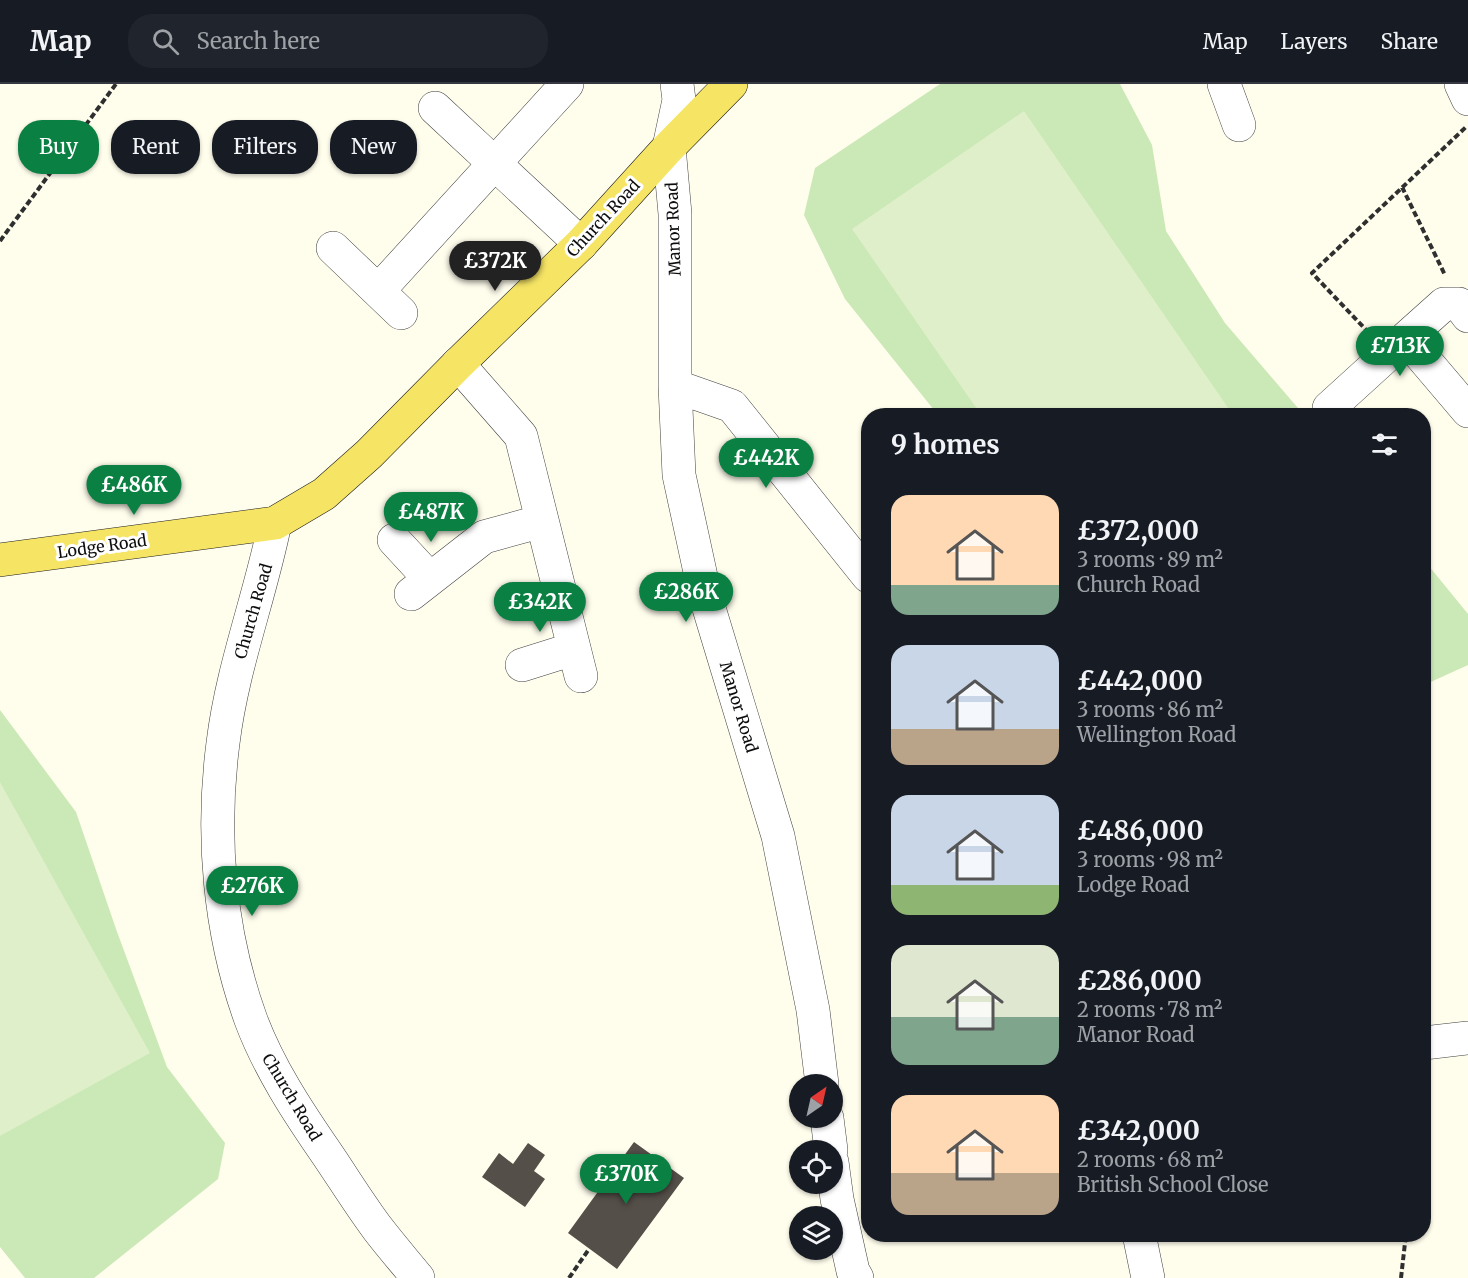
<!DOCTYPE html>
<meta charset="utf-8">
<style>
:root{--surface:#171b24;--page:#20242c;--text:#f1f3f6;--muted:#9ea1a6;--line:#363941;--accent:#0b8043}
body{margin:0;font-family:Merriweather,serif;background:var(--page);color:var(--text);height:100vh;display:flex;flex-direction:column;font-size:22px;white-space:nowrap}
*{box-sizing:border-box;margin:0}
p{font-size:20px;color:var(--muted)}
.icon{flex:none;width:33px;height:33px;fill:none;stroke:currentColor;stroke-width:2;stroke-linecap:round;stroke-linejoin:round}
.map{position:relative;flex:1;overflow:hidden}
.drawer{position:absolute;left:861px;top:324px;width:570px;height:834px;display:flex;flex-direction:column;background:var(--surface);border-radius:24px;box-shadow:0 2px 4px #0004}
.drawer>*{flex:none}
.banner{position:absolute;left:18px;top:36px;width:570px;height:54px;display:flex;gap:12px}
.needle{width:39px;rotate:34deg}
.fabs{position:absolute;left:789px;top:990px;display:grid;gap:12px}
.fabs a{display:grid;place-items:center;width:54px;height:54px;border-radius:50%;background:var(--surface);box-shadow:0 2px 4px #0004;font-size:30px}
.price{position:absolute;translate:-50% -51px;padding:0 14px;border-radius:21px;background:var(--accent);color:#fff;font-size:20px;line-height:39px;filter:drop-shadow(0 2px 3px #0008)}
.price::after{content:'';position:absolute;left:50%;top:36px;width:18px;height:14px;margin-left:-9px;background:inherit;clip-path:polygon(0 0,100% 0,50% 100%)}
.price.selected{background:#222;color:#fff}
ul{padding:0;list-style:none}
li{display:flex;align-items:center;gap:18px;height:150px;padding:0 30px}
li span{display:grid;place-items:center;flex:none;width:168px;height:120px;border-radius:18px;color:#555}
li>.icon{margin-inline-start:auto}
span .icon{width:72px;height:72px;fill:#fffc;stroke-width:1}
li b{font-size:26px}
h2{display:flex;justify-content:space-between;align-items:center;height:72px;padding:0 30px;font-size:26px}
.chip{padding:0 21px;border-radius:24px;background:var(--surface);box-shadow:0 2px 4px #0004;font-size:21px;line-height:54px}
.chip.selected{background:var(--accent);color:#fff}
header{display:flex;align-items:center;gap:36px;box-sizing:border-box;height:84px;padding:0 30px;background:var(--surface);border-bottom:2px solid var(--line)}
header strong{font-size:28px}
nav{display:flex;gap:33px;margin-inline-start:auto;font-size:21px}
.search{width:420px;height:54px;background:var(--page);display:flex;align-items:center;gap:15px;box-sizing:border-box;padding:0 21px;border-radius:24px;color:var(--muted);font-size:22px}
.map>svg:first-child{display:block}
.green{fill:#cbe8b7}
.pitch{fill:#deefc9}
.building{fill:#554f49}
.lines{fill:none;stroke-linecap:round;stroke-linejoin:round}
.minor-casing{stroke:#404040;stroke-width:34}
.major-casing{stroke:#1e1e1e;stroke-width:34}
.path{stroke:#2f2f2f;stroke-width:4;stroke-dasharray:6 3;stroke-linecap:butt}
.minor{stroke:#fff;stroke-width:33}
.major{stroke:#f6e465;stroke-width:33}
.labels{text-anchor:middle;dominant-baseline:central;stroke-width:6;stroke-linejoin:round;paint-order:stroke}
.street-label{font-size:16px;fill:#0d0d0d;stroke:#fff}
</style>
<header>
<strong>Map</strong>
<div class="search"><svg class="icon" aria-label="search" viewBox="0 0 24 24"><circle cx="10" cy="10" r="6"/><path d="M15 15l6 6"/></svg>Search here</div>
<nav><a>Map</a><a>Layers</a><a>Share</a></nav>
</header>
<div class="map">
<svg width="1468" height="1194" viewBox="0 0 1468 1194">
<rect width="100%" height="100%" fill="#fffdec"/>
<!-- green -->
<path class="green" d="M940,0H1120L1152,61L1166,147L1225,239L1304,331H938L845,215L804,131L815,84Z
M1424,476L1468,530V581L1424,601Z
M0,626L76,728L116,845L167,983L225,1059L218,1095L94,1194H25L0,1163Z"/>
<!-- pitch -->
<path class="pitch" d="M1024,27L1233,331H981L852,145Z
M0,698L150,969L0,1052Z"/>
<!-- building -->
<path class="building" d="M634,1058L684,1094L617,1185L568,1149Z
M528,1059L545,1071L534,1087L545,1095L525,1123L482,1093L499,1069L513,1080Z"/>
<g class="lines">
<defs>
<path id="minor" d="M677,0L679,16L669,63L675,130V302L679,391L705,511L778,752L813,926L822,1000
M1224,0L1239,41
M1461,0L1468,15
M435,24L581,160
M333,164L401,229
M378,207L567,0
M1406,254L1444,220H1459L1468,232
M458,280L521,352L581,592
M675,302L732,322L868,492
M1329,324L1406,254L1468,327
M275,439C260,513 232,584 223,659C211,751 219,848 251,936C269,984 298,1028 327,1070C344,1095 360,1121 378,1145C391,1162 405,1178 418,1194
M394,456L430,495
M411,510L484,453L542,437
M522,581L573,565
M1424,959L1468,954
M827,1034L831,1066
M832,1078L837,1115L853,1187L857,1194
M1139,1150L1148,1194"/>
<path id="major" d="M0,476L275,439L324,410L369,370L458,280L581,160L669,63L731,0"/>
</defs>
<!-- minor casing -->
<use href="#minor" class="minor-casing"/>
<!-- major casing -->
<use href="#major" class="major-casing"/>
<!-- path -->
<path class="path" d="M1402,103L1445,191
M0,157L116,0
M1369,249L1312,189L1466,43
M569,1194L589,1165
M1401,1194L1406,1150"/>
<!-- minor -->
<use href="#minor" class="minor"/>
<!-- major -->
<use href="#major" class="major"/>
</g>
<g class="labels">
<!-- street labels -->
<g class="street-label">
<text transform="translate(603 134) rotate(-47)">Church Road</text>
<text transform="translate(673 145) rotate(-92)">Manor Road</text>
<text transform="translate(102 462) rotate(-8)">Lodge Road</text>
<text transform="translate(253 527) rotate(-74)">Church Road</text>
<text transform="translate(739 623) rotate(73)">Manor Road</text>
<text transform="translate(292 1013) rotate(59)">Church Road</text>
</g>
</g>
</svg>
<div class="fabs">
<a><svg class="needle" viewBox="-14 -14 28 28"><path d="M0-13l5 13h-10z" fill="#e53935"/><path d="M0 13l5-13h-10z" fill="#9ea1a6"/></svg></a>
<a><svg class="icon" aria-label="locate" viewBox="0 0 24 24"><circle cx="12" cy="12" r="6"/><path d="M12 2v4M12 18v4M2 12h4M18 12h4"/></svg></a>
<a><svg class="icon" aria-label="layers" viewBox="0 0 24 24"><path d="M12 4l9 5-9 5-9-5zM3 14l9 5 9-5"/></svg></a>
</div>
<b class="price selected" style="left:495px;top:208px">£372K</b>
<b class="price" style="left:1400px;top:293px">£713K</b>
<b class="price" style="left:766px;top:405px">£442K</b>
<b class="price" style="left:134px;top:432px">£486K</b>
<b class="price" style="left:431px;top:459px">£487K</b>
<b class="price" style="left:686px;top:539px">£286K</b>
<b class="price" style="left:540px;top:549px">£342K</b>
<b class="price" style="left:252px;top:833px">£276K</b>
<b class="price" style="left:626px;top:1121px">£370K</b>
<div class="banner">
<a class="chip selected">Buy</a>
<a class="chip">Rent</a>
<a class="chip">Filters</a>
<a class="chip">New</a>
</div>
<section class="drawer">
<h2>9 homes<svg class="icon" aria-label="filters" viewBox="0 0 24 24"><path d="M4 7h16M4 17h16"/><circle cx="9" cy="7" r="2"/><circle cx="15" cy="17" r="2"/></svg></h2>
<ul>
<li><span style="background:linear-gradient(#ffd9b3 75%,#7fa58c 0)"><svg class="icon" aria-label="home" viewBox="0 0 24 24"><path d="M3 11l9-7 9 7M6 9v11h12V9"/></svg></span><div><b>£372,000</b><p>3 rooms · 89 m²</p><p>Church Road</p></div></li>
<li><span style="background:linear-gradient(#c9d6e8 70%,#b9a48a 0)"><svg class="icon" aria-label="home" viewBox="0 0 24 24"><path d="M3 11l9-7 9 7M6 9v11h12V9"/></svg></span><div><b>£442,000</b><p>3 rooms · 86 m²</p><p>Wellington Road</p></div></li>
<li><span style="background:linear-gradient(#c9d6e8 75%,#8fb573 0)"><svg class="icon" aria-label="home" viewBox="0 0 24 24"><path d="M3 11l9-7 9 7M6 9v11h12V9"/></svg></span><div><b>£486,000</b><p>3 rooms · 98 m²</p><p>Lodge Road</p></div></li>
<li><span style="background:linear-gradient(#dfe7d0 60%,#7fa58c 0)"><svg class="icon" aria-label="home" viewBox="0 0 24 24"><path d="M3 11l9-7 9 7M6 9v11h12V9"/></svg></span><div><b>£286,000</b><p>2 rooms · 78 m²</p><p>Manor Road</p></div></li>
<li><span style="background:linear-gradient(#ffd9b3 65%,#b9a48a 0)"><svg class="icon" aria-label="home" viewBox="0 0 24 24"><path d="M3 11l9-7 9 7M6 9v11h12V9"/></svg></span><div><b>£342,000</b><p>2 rooms · 68 m²</p><p>British School Close</p></div></li>
</ul>
</section>
</div>
